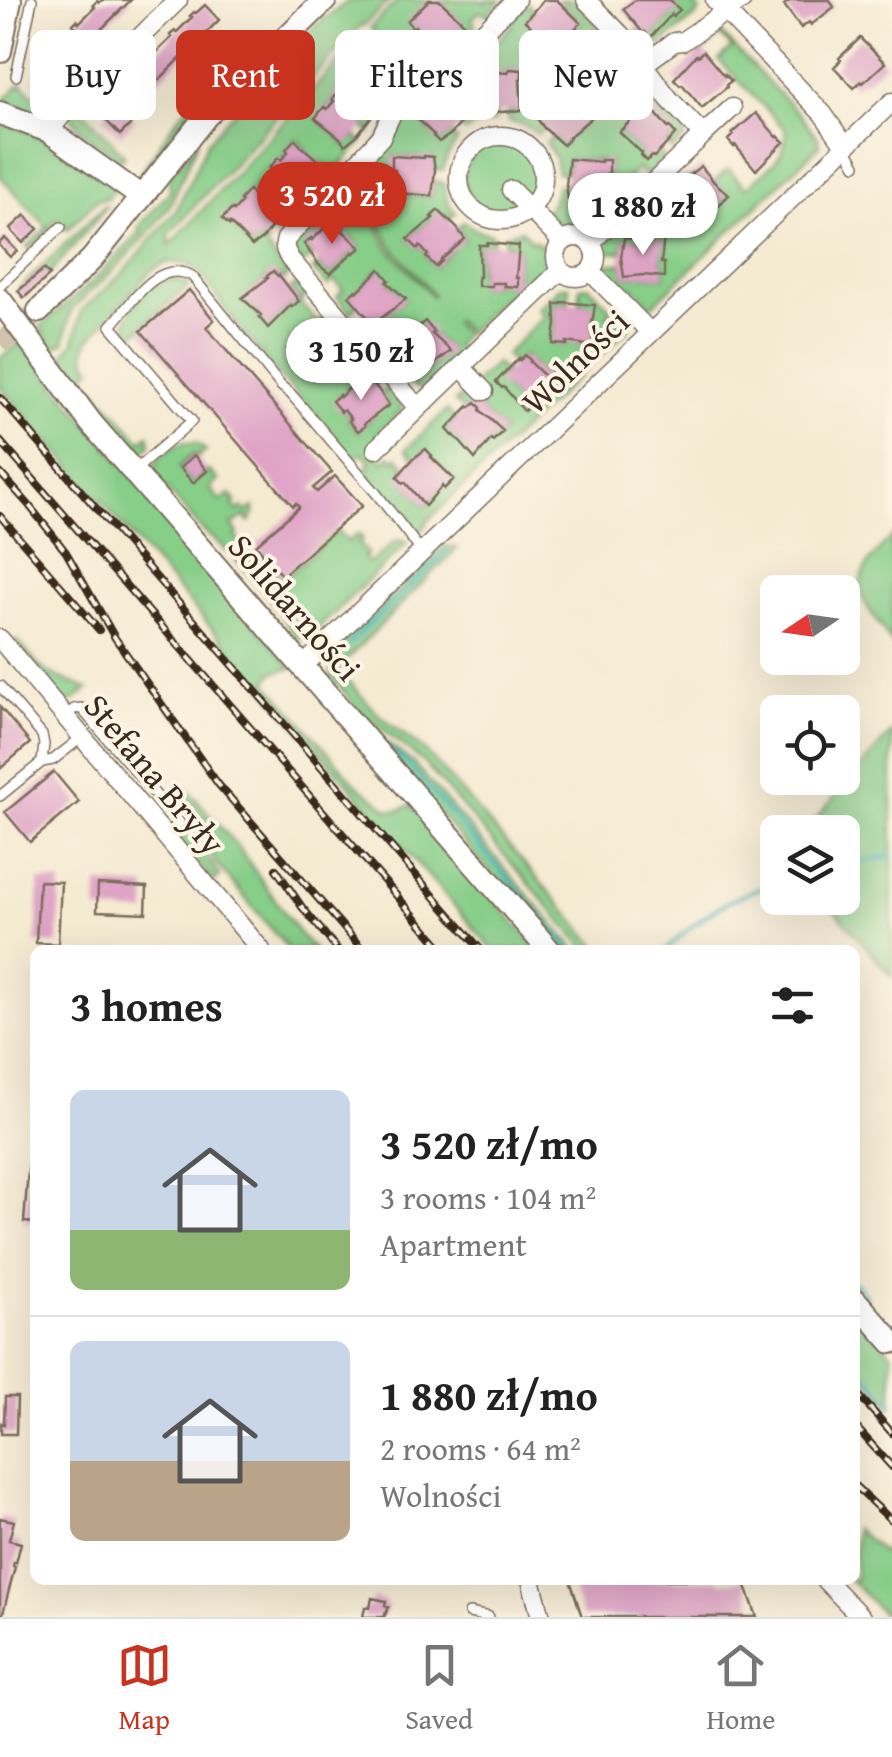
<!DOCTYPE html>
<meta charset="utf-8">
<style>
:root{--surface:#fff;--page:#f6f6f6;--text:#222;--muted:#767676;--line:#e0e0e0;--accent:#c8321e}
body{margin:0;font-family:"Gentium Book Plus",serif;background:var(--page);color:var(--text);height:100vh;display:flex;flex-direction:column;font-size:38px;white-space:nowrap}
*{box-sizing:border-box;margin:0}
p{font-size:32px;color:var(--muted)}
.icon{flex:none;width:55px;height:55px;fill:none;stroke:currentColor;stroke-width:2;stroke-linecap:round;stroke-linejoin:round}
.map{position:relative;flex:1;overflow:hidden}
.side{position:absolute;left:30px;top:945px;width:830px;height:640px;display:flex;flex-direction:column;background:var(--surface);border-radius:15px;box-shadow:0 10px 40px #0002}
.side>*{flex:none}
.banner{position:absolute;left:30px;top:30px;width:832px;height:90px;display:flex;gap:20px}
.needle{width:65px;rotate:257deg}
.buttons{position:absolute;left:760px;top:575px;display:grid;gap:20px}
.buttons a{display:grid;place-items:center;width:100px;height:100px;border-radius:15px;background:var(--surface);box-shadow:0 10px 40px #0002;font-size:50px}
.price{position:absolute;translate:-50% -85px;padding:0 22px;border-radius:35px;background:#fff;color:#222;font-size:32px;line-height:65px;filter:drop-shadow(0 2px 5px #0008)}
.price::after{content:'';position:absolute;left:50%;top:60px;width:30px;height:22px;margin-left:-15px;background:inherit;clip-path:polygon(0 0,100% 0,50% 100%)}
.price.current{background:var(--accent);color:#fff}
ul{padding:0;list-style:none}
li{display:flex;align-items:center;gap:30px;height:250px;padding:0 40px}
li+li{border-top:2px solid var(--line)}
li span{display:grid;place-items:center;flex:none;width:280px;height:200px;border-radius:15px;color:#555}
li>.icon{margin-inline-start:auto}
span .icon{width:120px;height:120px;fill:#fffc;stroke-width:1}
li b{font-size:42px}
h2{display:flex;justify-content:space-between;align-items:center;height:120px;padding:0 40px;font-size:42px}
.pill{padding:0 35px;border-radius:15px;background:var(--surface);box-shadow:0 10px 40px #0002;font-size:35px;line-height:90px}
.pill.current{background:var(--accent);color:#fff}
.tab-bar{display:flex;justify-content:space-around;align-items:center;height:140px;border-top:2px solid var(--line);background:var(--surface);font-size:28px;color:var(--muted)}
.tab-bar a{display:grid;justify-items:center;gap:5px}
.tab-bar .current{color:var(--accent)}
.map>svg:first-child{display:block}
.green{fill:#87ce89;stroke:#617c54;stroke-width:2.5}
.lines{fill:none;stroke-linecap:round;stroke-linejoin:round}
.stream{stroke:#3fb0b9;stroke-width:4}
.building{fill:#dfa3c6}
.secondary-tunnel{stroke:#d0c4ae;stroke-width:22;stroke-dasharray:22 11;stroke-linecap:butt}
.lane-casing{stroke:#7c6d5d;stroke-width:12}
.street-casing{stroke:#7c6d5d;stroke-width:21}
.secondary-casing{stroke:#7c6d5d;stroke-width:26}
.lane{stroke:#fff;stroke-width:9}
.street{stroke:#fff;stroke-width:18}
.secondary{stroke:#fff;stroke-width:22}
.rail-casing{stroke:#3b2a1e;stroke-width:8}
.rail{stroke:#fcf5e5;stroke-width:4;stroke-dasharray:11;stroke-linecap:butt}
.labels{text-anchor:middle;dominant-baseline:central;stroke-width:8;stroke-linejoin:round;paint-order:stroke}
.street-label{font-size:35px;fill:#3b2a1e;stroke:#fcf5e5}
</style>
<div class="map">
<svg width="892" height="1617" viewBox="0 0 892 1617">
<rect width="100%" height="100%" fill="#fcf5e5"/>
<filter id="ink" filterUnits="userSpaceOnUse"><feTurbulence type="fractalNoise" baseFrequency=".01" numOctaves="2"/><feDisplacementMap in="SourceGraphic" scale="20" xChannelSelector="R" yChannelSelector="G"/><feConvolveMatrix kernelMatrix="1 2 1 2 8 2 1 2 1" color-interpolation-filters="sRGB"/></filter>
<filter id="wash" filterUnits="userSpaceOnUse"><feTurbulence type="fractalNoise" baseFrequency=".0048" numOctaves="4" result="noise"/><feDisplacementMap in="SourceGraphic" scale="40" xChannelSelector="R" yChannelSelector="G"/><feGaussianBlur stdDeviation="2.25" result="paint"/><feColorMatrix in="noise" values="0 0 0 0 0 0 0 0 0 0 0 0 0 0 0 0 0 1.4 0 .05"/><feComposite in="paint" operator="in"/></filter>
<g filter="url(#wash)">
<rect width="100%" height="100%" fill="#f5ead2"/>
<!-- green -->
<path class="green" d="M350,0H390L363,26L361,25L169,234V246L354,45L361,51L367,50L397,81L387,72L379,80L391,92L370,133L364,127L371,115L366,110L364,111L341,89L332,98L334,101L315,118L340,138L344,145L356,136L362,142L323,184L317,178L325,166L319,161L318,162L296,139L286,149L288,152L269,168L298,195L310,187L315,192L302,207L295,204L287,213L291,219L277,234L271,229L279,217L249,190L240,200L242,202L234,211L232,209L223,219L230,223L252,246L263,238L269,243L266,247L289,275L284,280L280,276L267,277L268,278L243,298L261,315L268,327L291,305L299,301L291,289L297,284L307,295L300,302L317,322L325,316L335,327L329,332L318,323L313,330L288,349L296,360L299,358L306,367L304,369L313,379L343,353L336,341L342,335L356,351L352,357L359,366L367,363L380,379L374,384L362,375L340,397L338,396L344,410L351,419L349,421L358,431L381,409L389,405L381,393L387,388L401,405V411L377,434L379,437V457L383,462L390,456L394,460L397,457L406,466L402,470L405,482L425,506L435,497L434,494L442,486L444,488L454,479L431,457L426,450L414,458L406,449L447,410L455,419L447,430L454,435L475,458L485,450L483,447L491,439L494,441L503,431L480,410L476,403L464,411L455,402L496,363L505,372L501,375L504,387L524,411L534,402L533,400L541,392L543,393L553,384L530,362L525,355L513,364L505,355L544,316L538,309L560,287L569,286V302L555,304L556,312L554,344L567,345V342H579V345H593L591,337L594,306L580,303V287L589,286L612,310L607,314L615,323L621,319L629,328L425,523L426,525L416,535L407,523L411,519L404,510L399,514L367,475L366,469L371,461L363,453L355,457L350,455L295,392L282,380L224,308L202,275L187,264L169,262L152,270L89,340C83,351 84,359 92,368L84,376L141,441L149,435L151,443C147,451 142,454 133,450L63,361L65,353L74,342L81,311L124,272L176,211L207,143L227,119L288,58L302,53L307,45V36L312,28Z
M398,0H429L408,22L415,26L435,50L447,42L452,48L444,54L413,68L370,28Z
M441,0H482L485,3L487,0H501L487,15L480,11L472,19L475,26L461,40L455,34L463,23L440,1Z
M559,0H572L598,27L591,35L619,67L605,76L593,73L591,77L609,82L611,84L614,82L610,78L618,72L622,77L624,75L621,70L629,63L661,106L684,131L685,137L672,150L667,145L675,133L668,128L647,105L619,132L642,153L647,160L659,152L664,158L646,176L638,168L619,187L626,195L591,229C567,235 562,228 546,211L554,198L557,185H566L568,199L577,197L608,200L609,187L606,186V174H609V161L569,159L566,173H557L555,158L546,143L552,137L564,145L568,138L592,117L583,107L580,109L565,89L536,116L544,128L538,134L523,125L508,121V112L522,110L520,101L522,70L509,69L508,73L497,72L496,69H483L485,78L482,109L496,112L495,121L474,126L465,132L459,126L463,122L460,110L444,93L445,92L440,86L430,95L432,98L412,114L434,135L439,142L451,134L457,141L447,157L443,170H435L432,157L424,158L393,156L392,169L395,170V181L392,182V195L432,196L434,182L443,183L447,200L455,213L449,219L445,215L433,218L409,239L418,248L421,246L428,255L426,257L436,267L457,244L465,239L457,228L463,222L479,231L493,235V244L479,246V286H492V283H504L505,286H518L516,278L519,247L505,244V235L521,230L533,242L535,240L541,246L547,241C558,269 533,284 514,302L506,295L467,333L456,321L453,322L464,335L455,345L462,353L424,388L417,389L403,373L409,368L420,377L450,351L432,334L424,322L419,328L394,348L402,360L395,365L386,354L393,347L376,327L368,333L358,322L364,316L375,326L380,319L405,299L387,282L379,270L357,292L349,296L357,307L350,313L337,297L343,290L335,281L327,285L313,270L319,265L330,274L353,252L360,248L352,237L349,239L342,230L344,228L335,218L312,240L304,244L312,256L302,264L293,254V242L341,189L345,193L349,192L353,199L360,196L356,188L359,187L387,246L432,296L433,294L390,244L356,173L418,85L462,61L476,62L512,26V20L528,4L533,10L525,21L532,26L553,50L581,23Z
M670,0H689L700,11L695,17L658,46L655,43L650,46L642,45L634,34L639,29L651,37L672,14L679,10Z
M716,28L801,116L818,138L819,146L652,306L633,286L625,293L604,269L605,264H622L624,277L643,275L664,277V264L661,263L664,238L643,240L624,238L622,252H605L607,242L626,223L635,230L666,200L699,233L719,215L714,209L729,195L714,182L728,169L747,188C765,170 790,156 785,129L719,60L732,48L720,35L698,56L699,51L710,35L709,32Z
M21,83L49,111L42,115L6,102L5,99Z
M207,88L211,92C191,117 166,157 140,174L179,116Z
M78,105L124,155L120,160L82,132L69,114Z
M0,124L36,133L116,188L107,198L97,200L67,230L56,219L51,224V230L30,250L27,247L47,227L0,176Z
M199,139L170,205L147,235L116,268L74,307L70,314L64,343L53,348L40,327L91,283L141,232L138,228L170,191L169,178Z
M496,142C527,141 545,169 531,197L528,196C522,201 516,209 510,212C471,231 438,156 496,142Z
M104,206H107L52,271L48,273L44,269L17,291Z
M169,278L190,284L131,337C128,331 126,328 127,320C130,304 154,283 169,278Z
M20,342L292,668L273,672L267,682L356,784L389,810H400L411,805L539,950H493L0,386V358Z
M184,443L197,444L206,451L198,457L194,454L179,467L193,483L209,471L218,480L210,488L220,501L230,494L236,501L233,505L238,511L242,508L246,512L254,507V514L250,522L244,516L232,525L238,533L236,537L255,558L260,555L282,580L338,531L348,542L358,534L363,539L359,543L368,554L364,557L369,564L395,542L402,540L407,543L308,638H299L294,635L266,594L249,574L231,554L201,529L153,474C152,459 171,446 184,443Z
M892,536V644C858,590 842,588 892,536Z
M444,546L457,548L337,669L377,713L426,752L596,945L590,950H587L423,762L361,712L332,678L329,656Z
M17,640L39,666L48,673L88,689L73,701L62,702L12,645Z
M360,723L413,763L576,950H558Z
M892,732V977L824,898H842V832H811L813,822Z
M176,785L188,790L238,847L298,932L314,950H289L215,862L211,853L204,819Z
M197,818L207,858L220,876L214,882L179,842L181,831Z
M855,1312L892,1354V1408L855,1366Z
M855,1529L892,1560V1617H886L850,1580H855Z"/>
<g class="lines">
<!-- stream -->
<path class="stream" d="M349,644L447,551
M386,746L407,764L570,950
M842,865L892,856
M666,950C699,917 732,894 778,883
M855,1283L866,1296
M855,1361L892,1404"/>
</g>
<g id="blocks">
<!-- building -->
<path class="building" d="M102,0H131L81,49L88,56L48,95L34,80L42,73L40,70L44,66L46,69L62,53L60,50L63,47L66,49L74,41L67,34L75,26L73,24L77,20L79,23L95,7L93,5L97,1L99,3Z
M429,0H439L464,23L453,37L435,51L415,26L413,28L407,21Z
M543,0H557L581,23L553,50L547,44L548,42L525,21Z
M635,0H670L680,10L673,16L672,14L650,38L645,32L644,34L623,9Z
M791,0H830L834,7L811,25L809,22L801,28L784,5Z
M205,5L219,20L159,80L144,65L152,57L153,53L155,51L156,53L172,37L170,35L175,31L176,33L192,17L190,16L194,12L196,13Z
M860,38L885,63L863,83L861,81L854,88L834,67L841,60L839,58Z
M703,51L724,76L725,74L731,81L726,85L727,87L702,108L682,84L680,85L674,79L696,55L698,56Z
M117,68L130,80L120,89L117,86L107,95L99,86Z
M483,69H497V72L508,73L509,69L522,70V78L520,79L522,110L502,112L482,110L485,78H483Z
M440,86L460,110L462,109L468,115L451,134L439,142L433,136L434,135L411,113L421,103L424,106L432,98L429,95Z
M342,88L364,111L365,110L372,116L356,136L345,145L340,138L315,118L324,107L327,109L334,101L332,99Z
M565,88L575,99L572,101L580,109L583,107L592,117L568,138L569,139L563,145L544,128L536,117L560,96L559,95Z
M116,90L127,102L122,107L135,120L120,135L103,117L114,107L107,99Z
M648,104L668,128L670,127L676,134L654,157L652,156L647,161L641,155L642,153L619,132Z
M756,113L777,137L778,136L784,142L756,170L735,145L734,147L728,140L733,135L732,134Z
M295,139L301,146L325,166L320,172L322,174L299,196L293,188L269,168L278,158L281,160L288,152L286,149Z
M392,156L424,158V156L433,157L435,170L432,196L400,193V195H391L392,181H395V170H392Z
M569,159L601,162V160H609V174H606L608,200L577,197V199H568L566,185Z
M701,166L714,182L729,195L700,223L694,216L696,215L672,193L685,178Z
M249,190L254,197L279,217L263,238L252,246L230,223L229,225L222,219L232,209L234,211L242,202L240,200Z
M438,210L457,228L465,239L441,260L442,261L436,267L426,257L428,255L420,246L418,249L408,239L433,218L431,217Z
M25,215L38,229L23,243L10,229Z
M335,218L344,228L342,230L361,248L354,253L353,252L330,274L319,265L304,244L311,238L312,240Z
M5,238L17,251L10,257L0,246V242Z
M624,238L643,240L664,238L661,263H664V277L643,275L624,277L621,258Z
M487,243L519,246L516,278H518V287L504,286V283H492V286H478V277H480L479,245H487Z
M44,269L50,275L24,298L18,291Z
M380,269L389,280L387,282L406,299L380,319L382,320L375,326L349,296L356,290L357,292Z
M273,271L278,276L279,275L299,301L292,307L291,305L268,328L259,317L261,315L242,298L268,278L266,277Z
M189,290L214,320L206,327L332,472L313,488L317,492L335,476L362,506L282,576L256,545L299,507L296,503L293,506L141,331Z
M562,302L595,305L592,324L593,346L567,342V345L553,344L556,324L555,304H562Z
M425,321L434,332L432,334L451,351L425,371L420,378L409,368L394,348L419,328L418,327Z
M318,323L336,341L344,353L319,372L320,374L313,380L304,369L306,367L299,358L296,360L287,349L313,330L311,329Z
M525,355L531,361L530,362L553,384L533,400L535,402L524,411L504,387L502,388L496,382L519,358L520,360Z
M363,375L378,389L389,405L364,424L365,426L358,431L349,421L351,419L344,410L341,412L332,401L339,395L340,397Z
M476,402L481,408L480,410L503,431L493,441L491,439L475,459L454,435L453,436L447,429L469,406L470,407Z
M426,449L432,456L431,457L454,479L444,489L442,486L425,506L405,482L403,483L397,477L414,458Z
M194,455L207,471L193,483L180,468Z
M0,707L30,743L0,769Z
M54,772L79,802L30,842L5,812Z
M39,881L61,882L58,944L36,943Z
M98,884L147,887L146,913L97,911Z
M29,1159L35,1160V1223L24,1222Z
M5,1397H17L16,1434H1V1423L4,1424Z
M0,1518L14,1521L9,1540L21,1543L16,1563L14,1562L13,1566L15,1567L2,1617H0Z
M570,1580H718L719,1582L744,1580L757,1617H582Z
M372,1598L386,1601L385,1605L389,1606L384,1617H363L365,1607L370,1608Z"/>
</g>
</g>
<g filter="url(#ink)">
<use href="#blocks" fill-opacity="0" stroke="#7c6d5d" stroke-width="2.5"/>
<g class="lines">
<!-- secondary-tunnel -->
<path class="secondary-tunnel" d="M0,344L33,316"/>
<defs>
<path id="lane" d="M16,76L32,0
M846,147L856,165
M0,286L61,227
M134,471L192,421L111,326C132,303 157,258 192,276L281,386L291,394L376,493L422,552
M0,686L42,735L44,744L42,762L0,796
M65,716L74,709L81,708L179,822L166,838
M42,762L53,760L81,738
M469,1613L489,1617"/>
<path id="street" d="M586,0L620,34L669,99L703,135L590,243
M715,0L823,114L846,147
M644,64L674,42L683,41L742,0
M49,131L66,110L178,0
M703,135L732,108
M459 178a42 42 0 1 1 84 0a42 42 0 1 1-84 0Z
M511,190L562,242
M556 257a20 20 0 1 1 40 0a20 20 0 1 1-40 0Z
M590,271L651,333
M461,367L484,391
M418,408L290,259C286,252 283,247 286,239L381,137L399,98L410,83L424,72L448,63L465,50L516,0
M376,449L561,270
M0,639L261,950
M302,667L892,102
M531,1580L541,1617
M825,1580L861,1617"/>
<path id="secondary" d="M0,51L10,0
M0,113L49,131L140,196
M0,300L91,423L549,950
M39,311L92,259L207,115L325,0
M855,1300L892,1342"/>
</defs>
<!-- lane casing -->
<use href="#lane" class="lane-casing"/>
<!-- street casing -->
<use href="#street" class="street-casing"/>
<!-- secondary casing -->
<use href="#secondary" class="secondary-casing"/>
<!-- lane -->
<use href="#lane" class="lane"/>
<!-- street -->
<use href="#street" class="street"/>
<!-- secondary -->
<use href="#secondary" class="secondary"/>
<defs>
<path id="rail" d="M0,398L481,950
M0,441L444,950
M0,473L28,504L66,552L115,638L218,784L363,950
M0,516L99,630
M276,869L302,907L338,950
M855,1391L892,1433
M855,1426L892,1467
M855,1486L892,1521"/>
</defs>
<!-- rail casing -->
<use href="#rail" class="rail-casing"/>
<!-- rail -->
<use href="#rail" class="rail"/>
</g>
</g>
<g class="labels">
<!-- street labels -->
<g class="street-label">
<text transform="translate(575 361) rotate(-44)">Wolności</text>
<text transform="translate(295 607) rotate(49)">Solidarności</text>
<text transform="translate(155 774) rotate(50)">Stefana Bryły</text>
</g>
</g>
</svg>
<div class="buttons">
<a><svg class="needle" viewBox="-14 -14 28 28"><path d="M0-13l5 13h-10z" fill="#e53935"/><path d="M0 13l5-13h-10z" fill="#767676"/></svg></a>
<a><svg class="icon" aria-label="locate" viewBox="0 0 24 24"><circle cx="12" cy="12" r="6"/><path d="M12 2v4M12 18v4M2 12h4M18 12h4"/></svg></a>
<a><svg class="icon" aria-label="layers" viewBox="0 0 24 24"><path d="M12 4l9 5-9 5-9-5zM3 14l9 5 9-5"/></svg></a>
</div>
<b class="price current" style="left:332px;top:247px">3 520 zł</b>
<b class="price" style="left:643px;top:258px">1 880 zł</b>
<b class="price" style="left:361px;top:403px">3 150 zł</b>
<div class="banner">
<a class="pill">Buy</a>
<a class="pill current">Rent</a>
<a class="pill">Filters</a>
<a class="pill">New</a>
</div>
<section class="side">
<h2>3 homes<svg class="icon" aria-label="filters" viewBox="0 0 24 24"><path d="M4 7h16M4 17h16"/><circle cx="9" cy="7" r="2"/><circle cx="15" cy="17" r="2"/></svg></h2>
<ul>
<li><span style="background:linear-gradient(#c9d6e8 70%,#8fb573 0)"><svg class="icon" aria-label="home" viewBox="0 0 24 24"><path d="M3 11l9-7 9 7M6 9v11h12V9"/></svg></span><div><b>3 520 zł/mo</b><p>3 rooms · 104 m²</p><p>Apartment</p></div></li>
<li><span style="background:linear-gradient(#c9d6e8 60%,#b9a48a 0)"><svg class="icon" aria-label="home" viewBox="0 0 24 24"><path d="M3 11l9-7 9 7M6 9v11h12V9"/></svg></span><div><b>1 880 zł/mo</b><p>2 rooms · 64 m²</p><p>Wolności</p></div></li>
</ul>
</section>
</div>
<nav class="tab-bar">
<a class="current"><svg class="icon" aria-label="map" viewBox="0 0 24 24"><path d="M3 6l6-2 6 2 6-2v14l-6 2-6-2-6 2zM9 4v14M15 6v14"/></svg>Map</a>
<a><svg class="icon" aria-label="saved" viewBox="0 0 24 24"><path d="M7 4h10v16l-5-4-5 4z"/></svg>Saved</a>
<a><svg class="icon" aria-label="home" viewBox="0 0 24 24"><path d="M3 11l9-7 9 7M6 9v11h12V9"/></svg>Home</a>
</nav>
